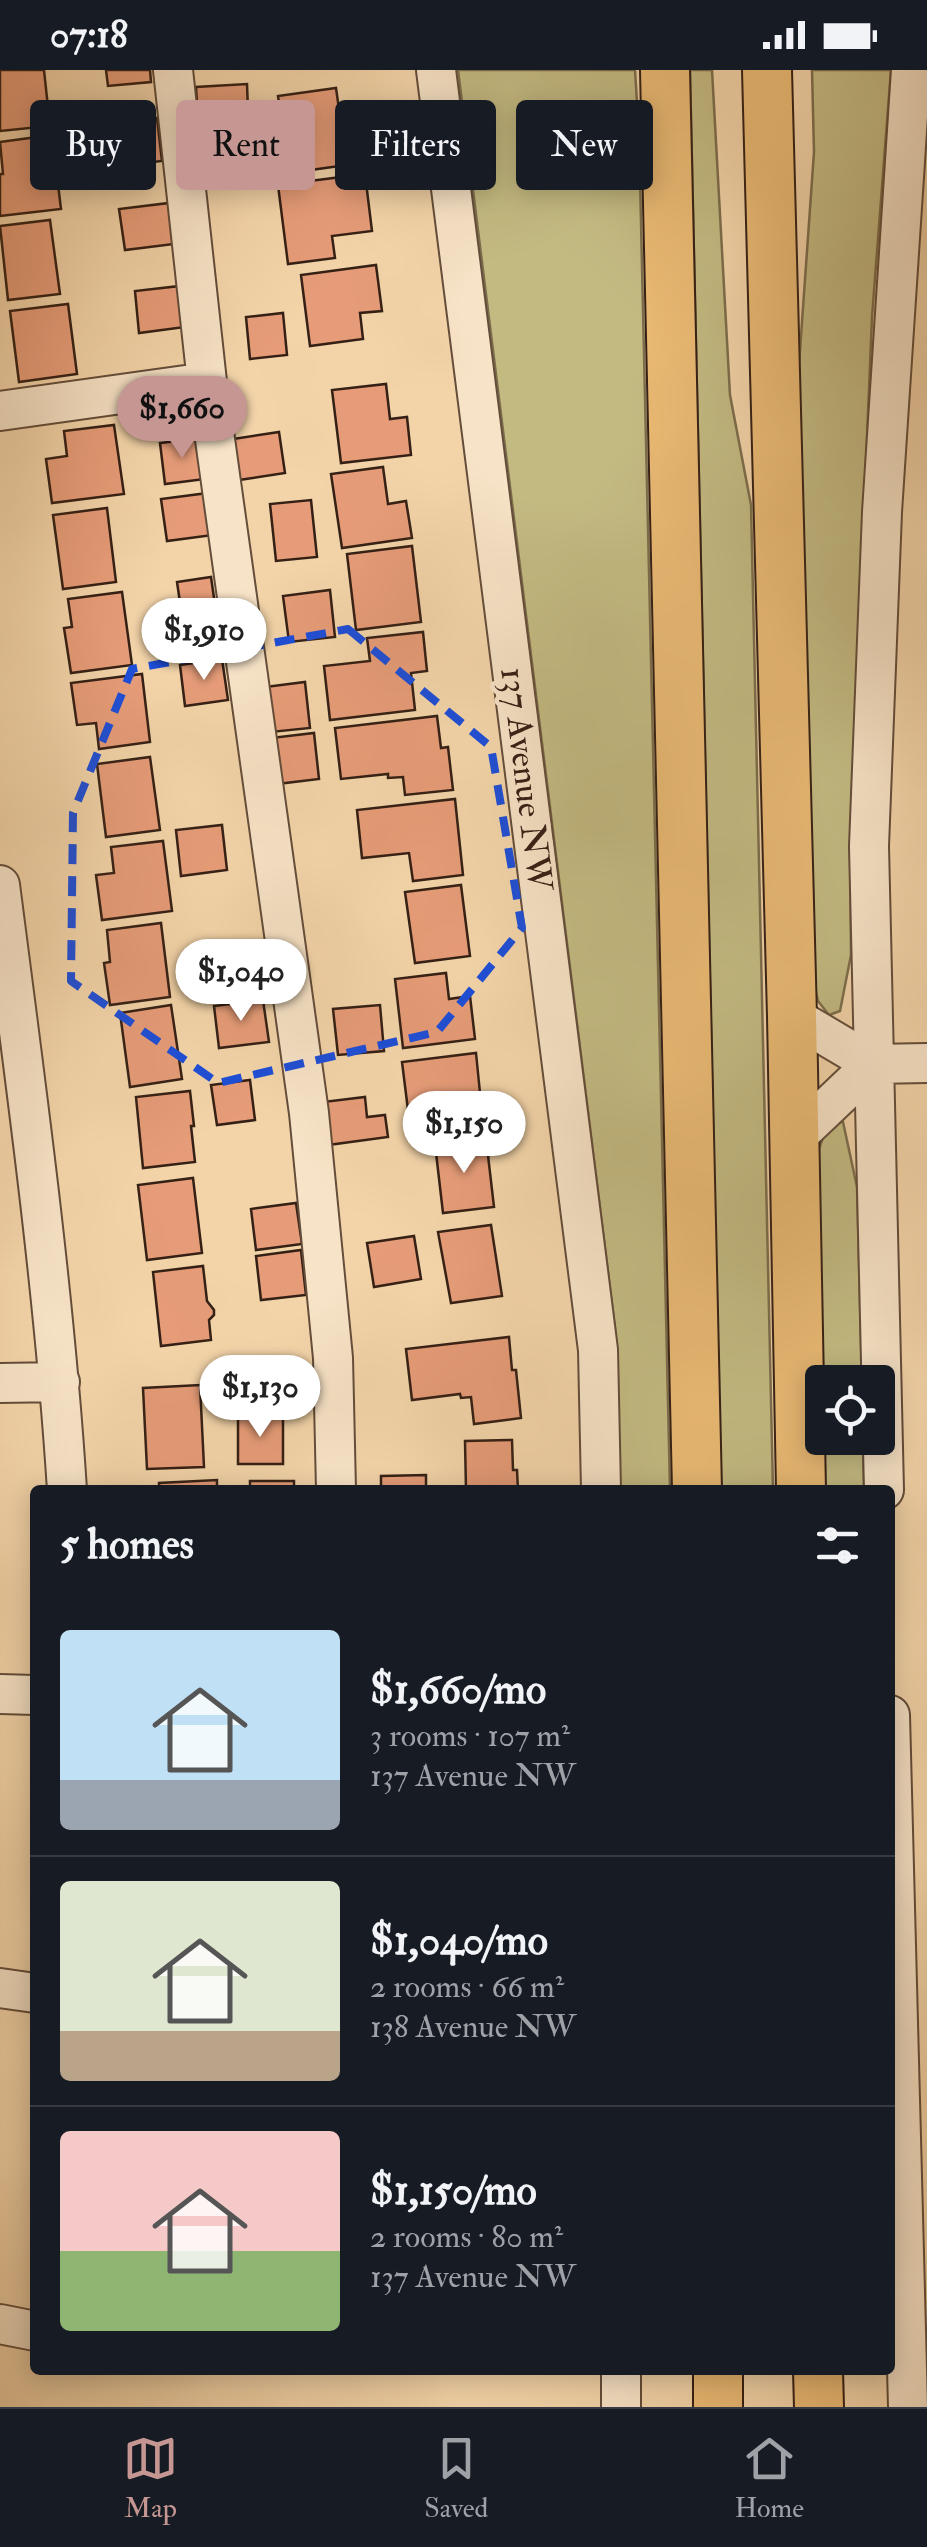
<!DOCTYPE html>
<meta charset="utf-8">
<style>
:root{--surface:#171b24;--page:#20242c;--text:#f1f3f6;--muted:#9ea1a6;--line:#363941;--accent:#c59692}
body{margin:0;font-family:"IM FELL Double Pica",serif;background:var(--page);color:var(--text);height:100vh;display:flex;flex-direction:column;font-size:38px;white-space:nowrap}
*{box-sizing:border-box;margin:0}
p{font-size:32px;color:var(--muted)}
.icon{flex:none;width:55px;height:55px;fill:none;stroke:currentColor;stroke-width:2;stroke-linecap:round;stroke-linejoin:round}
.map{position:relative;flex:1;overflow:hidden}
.sheet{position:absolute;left:30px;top:1415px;width:865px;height:890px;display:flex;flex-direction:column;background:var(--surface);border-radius:10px;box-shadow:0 5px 25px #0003}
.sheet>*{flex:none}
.hud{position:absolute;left:30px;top:30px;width:868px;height:90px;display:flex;gap:20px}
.tools{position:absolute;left:805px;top:1295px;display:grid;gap:20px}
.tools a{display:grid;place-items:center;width:90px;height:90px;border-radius:10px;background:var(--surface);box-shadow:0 5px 25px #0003;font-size:50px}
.price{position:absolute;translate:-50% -85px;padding:0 22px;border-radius:35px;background:#fff;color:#222;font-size:32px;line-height:65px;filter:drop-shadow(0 2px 5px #0008)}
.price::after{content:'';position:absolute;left:50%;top:60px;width:30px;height:22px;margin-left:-15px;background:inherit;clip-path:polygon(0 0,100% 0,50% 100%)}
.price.active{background:var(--accent);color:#111}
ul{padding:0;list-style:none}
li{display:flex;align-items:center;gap:30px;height:250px;padding:0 30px}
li+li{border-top:2px solid var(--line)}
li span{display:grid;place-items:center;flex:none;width:280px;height:200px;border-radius:10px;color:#555}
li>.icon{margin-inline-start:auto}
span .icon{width:120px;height:120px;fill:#fffc;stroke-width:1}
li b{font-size:42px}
h2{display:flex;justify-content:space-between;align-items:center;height:120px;padding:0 30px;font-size:42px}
.tag{padding:0 35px;border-radius:10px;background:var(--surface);box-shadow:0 5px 25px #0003;font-size:35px;line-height:90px}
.tag.active{background:var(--accent);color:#111}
.status{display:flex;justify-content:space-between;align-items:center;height:70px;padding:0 50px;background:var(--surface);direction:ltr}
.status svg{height:28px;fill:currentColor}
.menu{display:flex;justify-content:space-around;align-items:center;height:140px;border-top:2px solid var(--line);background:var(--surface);font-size:28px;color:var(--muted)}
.menu a{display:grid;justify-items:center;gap:5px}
.menu .active{color:var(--accent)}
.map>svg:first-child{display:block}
.green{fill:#c3ba82;stroke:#7c6d4c;stroke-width:2.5}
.building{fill:#e69c78;stroke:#352015;stroke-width:2.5}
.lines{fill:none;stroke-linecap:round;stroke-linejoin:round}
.minor-casing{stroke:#644d3a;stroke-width:42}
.major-casing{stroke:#352015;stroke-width:52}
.minor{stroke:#f7e3c7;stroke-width:38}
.major{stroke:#eaba74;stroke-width:48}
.marked{fill:none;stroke:#1d4ed8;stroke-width:8;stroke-dasharray:20 12;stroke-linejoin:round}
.labels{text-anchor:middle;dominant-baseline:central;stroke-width:9;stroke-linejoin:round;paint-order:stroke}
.street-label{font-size:35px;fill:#352015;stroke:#f7e3c7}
</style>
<div class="status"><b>07:18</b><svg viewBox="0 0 49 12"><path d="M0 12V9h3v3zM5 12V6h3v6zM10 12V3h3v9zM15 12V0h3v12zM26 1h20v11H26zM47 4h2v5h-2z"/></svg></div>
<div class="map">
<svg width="927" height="2337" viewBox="0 0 927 2337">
<rect width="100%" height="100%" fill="#f3d4a9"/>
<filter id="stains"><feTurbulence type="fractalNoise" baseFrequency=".002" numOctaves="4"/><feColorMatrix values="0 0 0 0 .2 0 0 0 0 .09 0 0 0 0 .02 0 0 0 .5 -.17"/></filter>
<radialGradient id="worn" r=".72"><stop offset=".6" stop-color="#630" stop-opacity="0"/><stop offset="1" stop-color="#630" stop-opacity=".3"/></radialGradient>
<!-- green -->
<path class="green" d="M458,0H635L639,65L670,1420H619L615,1258Z
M690,0H712L730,325L751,435L773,1420H721Z
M812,0H891L872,247L850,775L851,885L840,941L829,945L818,931L809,892L797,323L814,82Z
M829,1052H843L857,1117L862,1312H822V1368H863L864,1420H823L815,1089Z"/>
<!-- building -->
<path class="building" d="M0,0H44L50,56L0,61Z
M106,0H150L151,12L108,16Z
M247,14L249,66L199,68L196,17Z
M336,18L347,95L289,103L278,26Z
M157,48L162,91L117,96L111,54Z
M52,65L61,139L0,146V104H3L0,72Z
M365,104L372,161L332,166L335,188L288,194L278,115Z
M169,133L174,174L125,180L119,139Z
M50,150L60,224L8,230L0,156Z
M376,195L382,241L360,243L363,269L310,276L301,205Z
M180,216L185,257L139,263L135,221Z
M68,234L77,304L19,312L10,241Z
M283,243L287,285L250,289L246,247Z
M386,314L390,349L407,347L411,385L341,393L332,320Z
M114,355L124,424L52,433L46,389L67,386L64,361Z
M279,362L285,403L239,410L233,369Z
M200,368L205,409L165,414L160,373Z
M383,397L388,434L406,431L412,468L342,478L331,404Z
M208,423L213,465L167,471L161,429Z
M311,430L317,487L276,491L270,434Z
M107,438L116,512L63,519L53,445Z
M412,476L421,552L356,560L347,484Z
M211,507L217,549L183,553L177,512Z
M330,520L335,567L289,572L283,526Z
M122,522L132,595L71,603L64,558L72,557L68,529Z
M423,562L427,601L411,603L415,640L330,650L324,596L370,591L367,568Z
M222,589L228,630L185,636L180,595Z
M142,604L150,672L99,679L96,653L77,655L71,613Z
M305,612L310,658L271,662L265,617Z
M437,646L441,678L448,677L453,720L405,725L403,707L388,708V704L341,709L335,658Z
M314,663L319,709L277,714L271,668Z
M150,687L160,760L106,767L97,694Z
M455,729L463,805L413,811L409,783L362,788L357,740Z
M222,755L227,800L181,806L176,760Z
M163,771L172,841L102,850L96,805L114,803L111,777Z
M461,815L470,886L415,893L405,822Z
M161,853L170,927L110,935L104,893L110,892L107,860Z
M257,879L263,922L217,928L211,885Z
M446,903L449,929L470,926L475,969L403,978L395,909Z
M263,930L269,972L219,978L214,936Z
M171,935L182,1009L130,1017L120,943Z
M380,935L384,981L338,985L333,939Z
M476,983L480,1023L472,1024L475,1052L465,1053L466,1057L411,1064L402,992Z
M250,1010L255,1050L217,1055L211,1015Z
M190,1021L194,1056H191L195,1092L143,1098L136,1027Z
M365,1027L367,1047L385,1045L388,1067L328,1075L323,1032Z
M486,1068L494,1137L443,1143L435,1074Z
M193,1108L202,1183L147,1190L138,1115Z
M296,1133L302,1174L256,1180L251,1139Z
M491,1155L502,1226L451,1233L438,1162Z
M414,1166L421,1209L374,1217L367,1173Z
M301,1180L306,1225L261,1230L256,1186Z
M203,1196L207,1231L214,1240V1245L209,1250L211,1270L161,1276L153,1202Z
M509,1267L512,1300H516L521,1348L474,1354L471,1327L461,1328L460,1324L412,1330L406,1279Z
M200,1315L204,1397L147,1399L143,1318Z
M238,1346H283V1394H238Z
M512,1370L513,1400H517L518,1420H466L465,1371Z
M426,1405V1420H381V1406Z
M217,1410V1420H159V1413Z
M250,1411H294V1420H250Z"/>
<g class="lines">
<defs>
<path id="minor" d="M173,0L207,312L309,1043L333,1288L336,1420
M436,0L598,1280L601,1420
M0,341L207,312
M0,815C26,1017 54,1218 67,1420
M792,946L873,994L927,993
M795,1068L873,994
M0,1313L60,1312
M884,1420L869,776L882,442L911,0
M0,1624L35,1625
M890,1645L908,2337
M0,1918L35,1923
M0,2254L35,2261
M621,2300V2337"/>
<path id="major" d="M665,0L697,1420
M767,0L792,946L801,1420
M718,2300V2337
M818,2300L819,2337"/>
</defs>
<!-- minor casing -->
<use href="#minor" class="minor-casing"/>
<!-- major casing -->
<use href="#major" class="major-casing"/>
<!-- minor -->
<use href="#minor" class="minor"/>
<!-- major -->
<use href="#major" class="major"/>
</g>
<!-- marked area -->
<path class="marked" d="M348,559L491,677L522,858L437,962L218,1013L71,911L73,743L132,599Z"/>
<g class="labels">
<!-- street labels -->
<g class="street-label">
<text transform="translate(526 709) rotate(83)">137 Avenue NW</text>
</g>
</g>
<rect width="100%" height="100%" filter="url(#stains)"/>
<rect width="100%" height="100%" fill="url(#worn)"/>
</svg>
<div class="tools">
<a><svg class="icon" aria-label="locate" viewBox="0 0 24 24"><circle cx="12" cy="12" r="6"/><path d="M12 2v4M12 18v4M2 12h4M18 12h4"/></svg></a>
</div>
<b class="price active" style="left:182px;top:391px">$1,660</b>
<b class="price" style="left:204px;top:613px">$1,910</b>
<b class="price" style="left:241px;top:954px">$1,040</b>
<b class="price" style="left:464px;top:1106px">$1,150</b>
<b class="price" style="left:260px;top:1370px">$1,130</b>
<div class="hud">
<a class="tag">Buy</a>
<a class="tag active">Rent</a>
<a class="tag">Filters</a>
<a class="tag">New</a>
</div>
<section class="sheet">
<h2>5 homes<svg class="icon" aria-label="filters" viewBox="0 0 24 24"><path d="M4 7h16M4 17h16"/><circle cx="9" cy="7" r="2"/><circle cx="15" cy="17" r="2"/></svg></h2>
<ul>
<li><span style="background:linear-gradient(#bfe0f5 75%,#9aa5b1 0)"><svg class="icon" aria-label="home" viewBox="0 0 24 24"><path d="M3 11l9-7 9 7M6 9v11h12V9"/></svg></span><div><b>$1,660/mo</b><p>3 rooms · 107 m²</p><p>137 Avenue NW</p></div></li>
<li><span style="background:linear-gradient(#dfe7d0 75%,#b9a48a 0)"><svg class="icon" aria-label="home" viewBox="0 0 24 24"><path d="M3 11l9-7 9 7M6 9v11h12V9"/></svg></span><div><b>$1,040/mo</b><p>2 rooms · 66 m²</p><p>138 Avenue NW</p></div></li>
<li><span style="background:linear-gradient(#f6c9c9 60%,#8fb573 0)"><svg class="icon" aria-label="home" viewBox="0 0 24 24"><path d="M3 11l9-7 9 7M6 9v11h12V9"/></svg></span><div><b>$1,150/mo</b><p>2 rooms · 80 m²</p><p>137 Avenue NW</p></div></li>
</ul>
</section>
</div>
<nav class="menu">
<a class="active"><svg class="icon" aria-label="map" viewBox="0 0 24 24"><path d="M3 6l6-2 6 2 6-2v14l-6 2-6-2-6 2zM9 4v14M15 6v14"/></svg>Map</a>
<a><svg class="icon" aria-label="saved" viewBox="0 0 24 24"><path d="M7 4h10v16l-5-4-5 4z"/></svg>Saved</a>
<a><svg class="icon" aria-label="home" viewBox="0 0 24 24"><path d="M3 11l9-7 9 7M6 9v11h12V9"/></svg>Home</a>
</nav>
